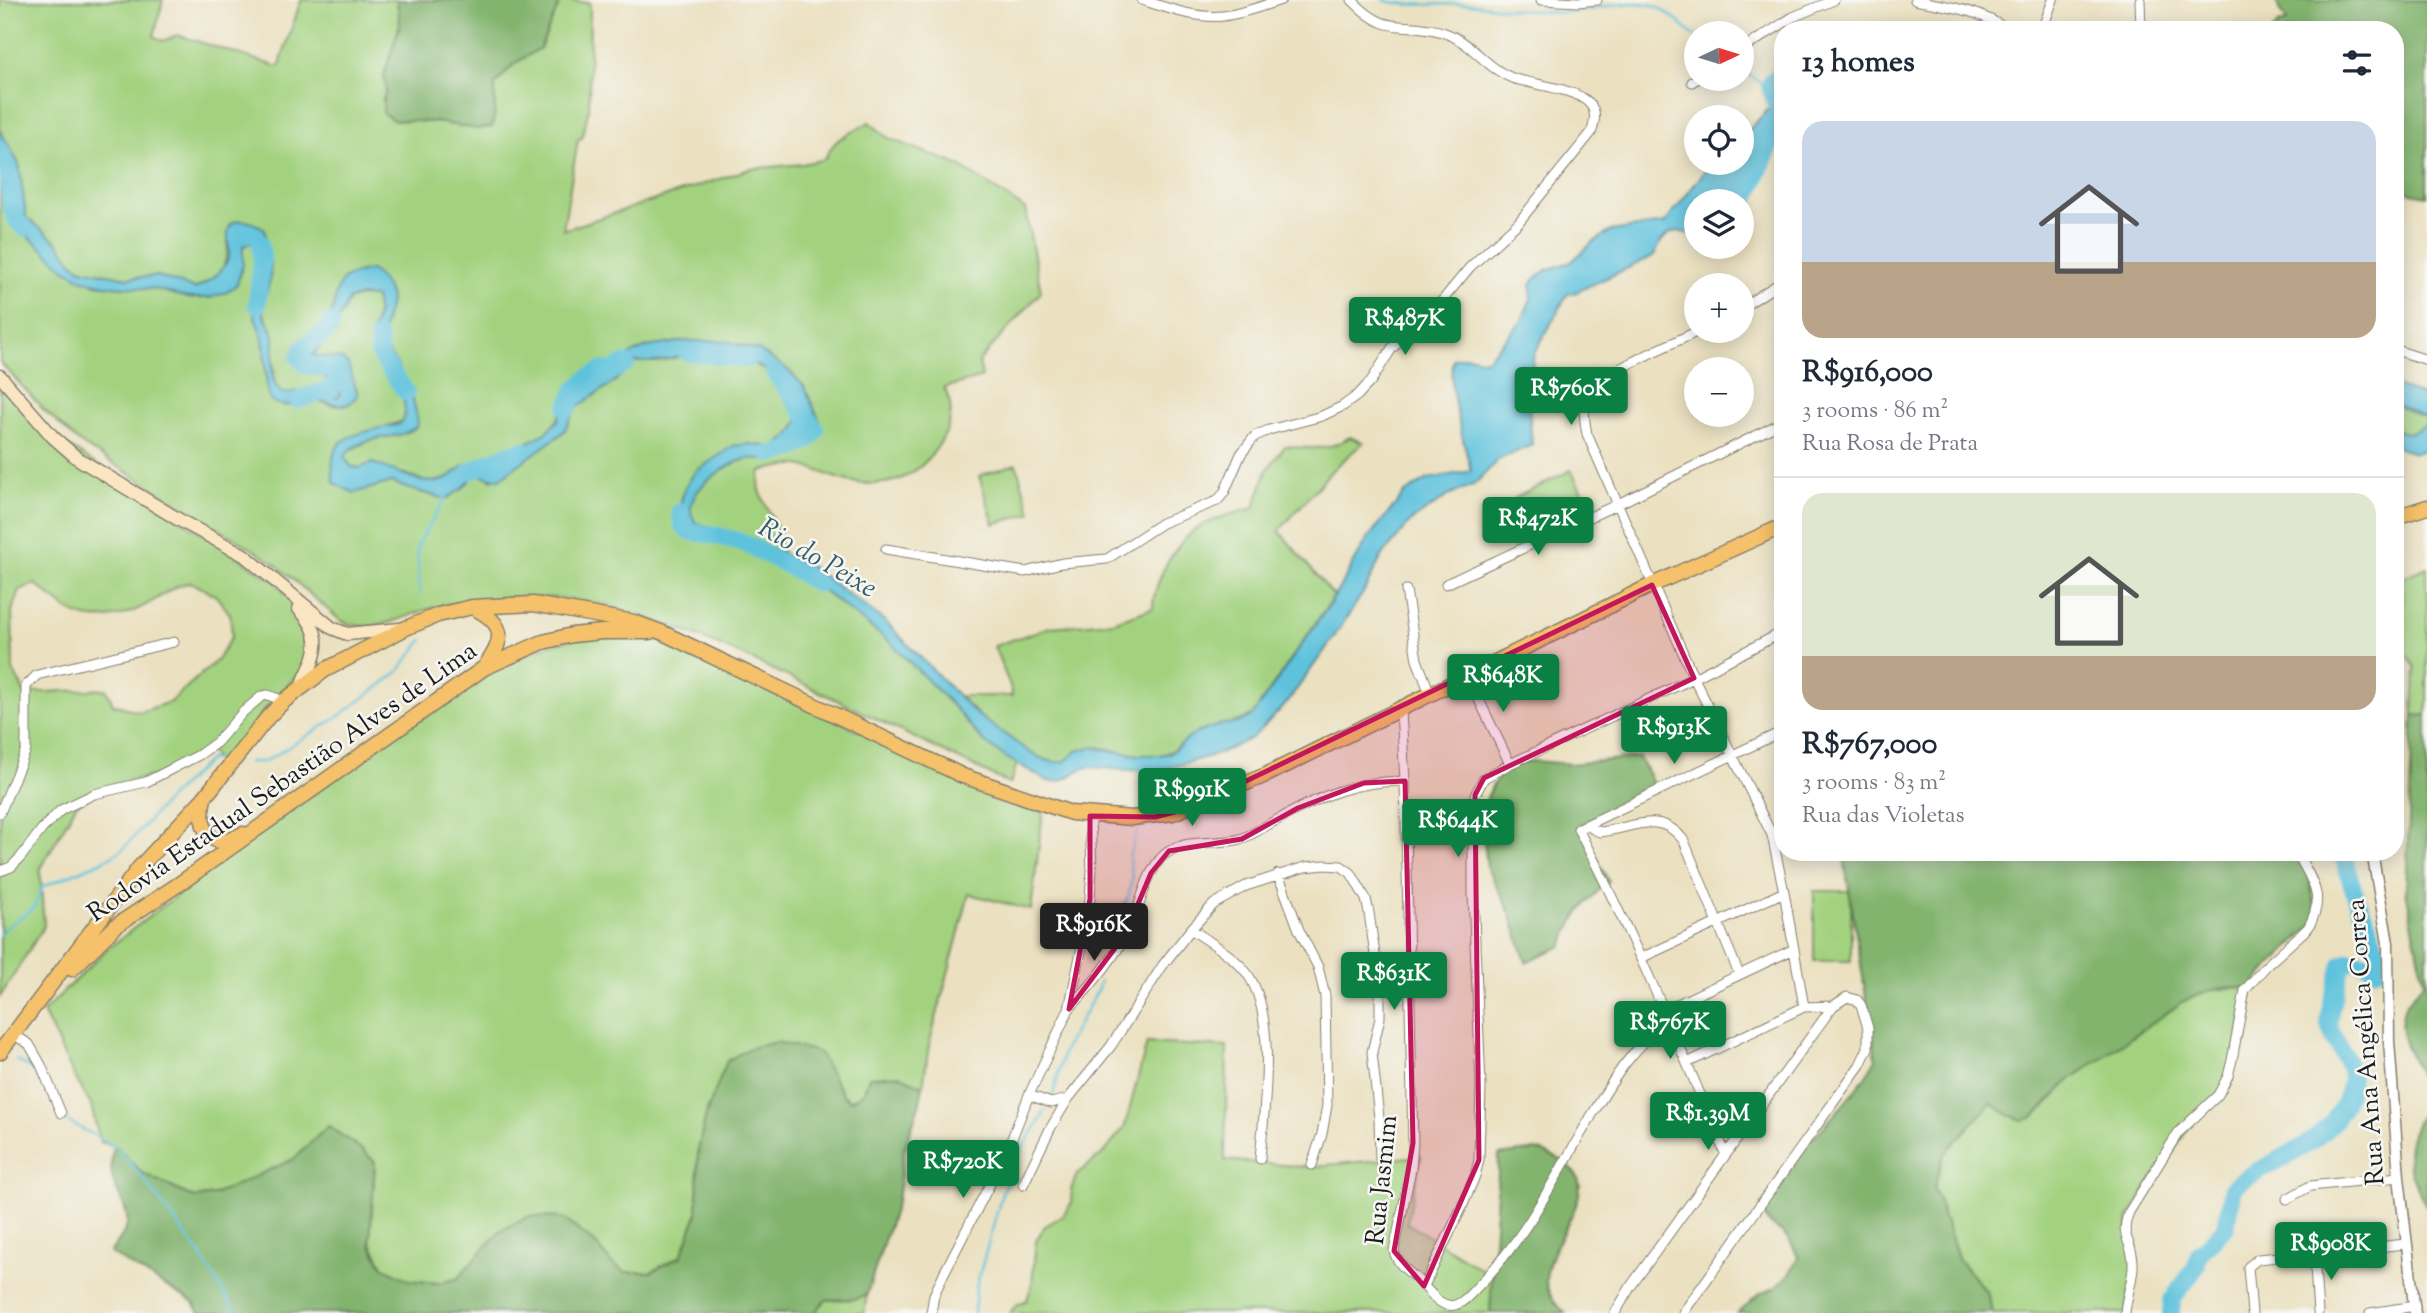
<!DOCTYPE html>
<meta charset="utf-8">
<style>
:root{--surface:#fff;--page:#f2f2f3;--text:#1f2937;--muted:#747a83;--line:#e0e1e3;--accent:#0b8043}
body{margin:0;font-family:"Sorts Mill Goudy",serif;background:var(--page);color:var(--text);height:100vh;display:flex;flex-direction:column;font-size:26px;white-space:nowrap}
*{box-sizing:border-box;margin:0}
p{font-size:23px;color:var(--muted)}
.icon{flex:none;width:38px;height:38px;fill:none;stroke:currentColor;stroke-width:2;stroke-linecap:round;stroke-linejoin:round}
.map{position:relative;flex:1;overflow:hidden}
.sheet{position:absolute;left:1774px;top:21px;width:630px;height:840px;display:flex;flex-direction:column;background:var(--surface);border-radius:28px;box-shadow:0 4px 18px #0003}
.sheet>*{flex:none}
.needle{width:46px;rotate:86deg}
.tools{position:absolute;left:1684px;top:21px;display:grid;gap:14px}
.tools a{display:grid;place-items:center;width:70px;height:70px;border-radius:50%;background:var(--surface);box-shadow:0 4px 18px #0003;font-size:35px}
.price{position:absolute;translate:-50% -60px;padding:0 16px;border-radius:7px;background:var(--accent);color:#fff;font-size:23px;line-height:46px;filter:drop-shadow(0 2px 4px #0008)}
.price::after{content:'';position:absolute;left:50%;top:42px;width:21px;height:16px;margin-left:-10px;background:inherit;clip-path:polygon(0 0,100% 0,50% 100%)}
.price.on{background:#222;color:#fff}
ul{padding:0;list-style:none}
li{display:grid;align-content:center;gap:14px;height:371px;padding:0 28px}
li+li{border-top:2px solid var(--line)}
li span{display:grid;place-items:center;height:217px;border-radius:21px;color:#555}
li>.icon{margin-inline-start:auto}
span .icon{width:126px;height:126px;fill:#fffc;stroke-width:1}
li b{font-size:30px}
h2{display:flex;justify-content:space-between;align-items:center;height:84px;padding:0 28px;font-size:30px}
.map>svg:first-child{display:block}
.green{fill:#a3d27f;stroke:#60774e;stroke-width:2;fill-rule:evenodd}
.forest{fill:#82b46e;stroke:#4f6845;stroke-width:2}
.water{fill:#5fc2dd;stroke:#3e6f7c;stroke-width:2}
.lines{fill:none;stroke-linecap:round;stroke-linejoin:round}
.stream{stroke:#5fc2dd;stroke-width:2.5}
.river{stroke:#5fc2dd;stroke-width:18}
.minor-casing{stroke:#847e6e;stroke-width:11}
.tertiary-casing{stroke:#847e6e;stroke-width:13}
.secondary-casing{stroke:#847e6e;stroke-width:15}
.primary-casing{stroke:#847e6e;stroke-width:17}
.minor{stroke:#fff;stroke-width:9}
.tertiary{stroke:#fff;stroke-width:10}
.secondary{stroke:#fbe6c4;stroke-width:12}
.primary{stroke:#f5c16b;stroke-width:14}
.marked{fill:#c2185b;fill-opacity:0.2;stroke:#c2185b;stroke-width:5;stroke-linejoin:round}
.labels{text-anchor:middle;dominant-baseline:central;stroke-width:5;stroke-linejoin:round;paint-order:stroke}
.street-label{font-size:26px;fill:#1c1c1c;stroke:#f6f6f2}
.water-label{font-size:28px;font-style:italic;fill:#375e69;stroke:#f6f6f2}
</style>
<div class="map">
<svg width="2427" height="1313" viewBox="0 0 2427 1313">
<rect width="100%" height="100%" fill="#f6f6f2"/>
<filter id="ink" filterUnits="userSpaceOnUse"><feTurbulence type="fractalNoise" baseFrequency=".0143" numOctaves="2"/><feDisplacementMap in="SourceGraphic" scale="14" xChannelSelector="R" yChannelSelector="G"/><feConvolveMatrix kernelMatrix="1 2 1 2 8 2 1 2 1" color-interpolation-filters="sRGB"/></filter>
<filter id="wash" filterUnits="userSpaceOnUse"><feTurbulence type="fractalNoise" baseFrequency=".00686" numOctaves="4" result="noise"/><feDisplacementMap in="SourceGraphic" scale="28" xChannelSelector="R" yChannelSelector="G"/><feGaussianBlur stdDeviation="1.57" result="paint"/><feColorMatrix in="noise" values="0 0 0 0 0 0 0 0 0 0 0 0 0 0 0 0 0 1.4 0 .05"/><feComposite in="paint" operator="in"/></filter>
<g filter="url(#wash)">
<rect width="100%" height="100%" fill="#ebe1c1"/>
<!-- green -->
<path class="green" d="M0,0H163L154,36L163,41L178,35L279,67L301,0H397L400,24L384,75L386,89L383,100L393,120L436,122L478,129L495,112V84L514,64L540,48L561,0L590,3L589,108L582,138L578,139L563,230L750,169L802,164L825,159C836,134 848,136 869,122L888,138L958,165L1025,209L1041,292L979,361L982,377L944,388C954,405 952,422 943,438C918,483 881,493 834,477C822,473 810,466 798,465C787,464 772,469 761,471C754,491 768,507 776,525C779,534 781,543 783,553L736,533L696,523C675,496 724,464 747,459C757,457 770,461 780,456C794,449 809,438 821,428V424L804,386L788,370L685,341L647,347L618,360L565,397L558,420L546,433L496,459L467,464L446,479L429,483L406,474L352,467L344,457L350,450L376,437L400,435L417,419C414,399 406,380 395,363C392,357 386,351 384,344C378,310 408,301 371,270C331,277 343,283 333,314C327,329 316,338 304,348C309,356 314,365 320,373C327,382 337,382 340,394L338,398C327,398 317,390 305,390C297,391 290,393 282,393L275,387L272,328L263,313L264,302L269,282L264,229L228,232C229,265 224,274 195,289L158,276L127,278L81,269L73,263L56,242L26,217L19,164L0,130Z
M0,158L15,222L28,236L95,284L155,289L193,299L240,277L243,246L255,240L262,268L254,309L263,337L267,391C274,416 300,399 317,401C323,401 329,404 334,406L357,390L355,386L312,355L333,331L349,299L361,296L375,297C380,307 377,312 375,321C374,332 378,347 379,358L388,362C393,375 412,408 403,420C401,423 349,438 340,443L354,493L392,482L406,488L446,499L463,488L475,474L484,475L492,480L557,437L564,431L576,408L614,382L635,362H657L698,352L751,362L777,377L801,407C797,431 795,434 773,447L756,445L699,469L686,486L682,498L679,517L684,530L761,551L789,564L891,643L954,707L979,737L1017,764L1010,784C945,752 879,721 814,689C749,658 672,621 602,605C552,593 493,596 443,605C410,611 375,638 341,621L273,562L80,443L45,411L0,362Z
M0,380L42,429L276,582L313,628L314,661C275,692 251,728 221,766L208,749L161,775L122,782L99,790L76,805L40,870L44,926L0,997ZM191,582L216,596L230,614L232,636L217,660L170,702L140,712L113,704L106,689L25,693L13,670L12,611L19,590L35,584C47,592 58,604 70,611C97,626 128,616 153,601C167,592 174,586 191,582Z
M2396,405L2427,419V424L2410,434L2396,431Z
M1350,437L1363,443L1334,468L1279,531L1334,596L1252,716C1234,725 1215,724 1196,734C1183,740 1175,753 1159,755C1137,758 1117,749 1095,747C1080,746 1075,759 1062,762C1036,767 976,715 959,696H1012L1010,686L994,646L1050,627L1113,622L1153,608C1153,595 1158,583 1163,571C1185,526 1208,520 1254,508L1267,470L1285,446C1312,448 1326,452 1350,437Z
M1016,464L1031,513L994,524L979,476Z
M1571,470L1590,508L1534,535L1515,498Z
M2427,567V715L2413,716L2415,667L2406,654L2401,578Z
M639,636C675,644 707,667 742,680C844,719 941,773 1043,812L1031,910L969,894L929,1045L923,1086L899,1075L864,1092L851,1101L843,1095L832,1078L803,1049L790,1045L728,1061L706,1114L698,1151L697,1214L681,1256L651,1272H625L611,1263L595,1243L530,1216L501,1230L457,1279L438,1283L409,1280L384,1268L370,1240L375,1162L329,1126L294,1159L214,1195L194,1198L142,1173L115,1146L100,1142L91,1105L72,1072L43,1012L106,950L205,873L381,744L499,666L539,648L571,639Z
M1814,891H1851V961H1814Z
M2241,987L2250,989L2226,1092L2200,1112L2142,1195L2128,1220L2129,1237L2138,1261L2133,1273L2126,1313H1993L1987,1293L1959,1260L1934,1188L1944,1154L1991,1103L2009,1115L2044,1108L2071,1079L2184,1001L2203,991Z
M1147,1043L1227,1047L1225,1160L1305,1167L1421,1156L1407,1223L1492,1276L1490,1313H1010L1016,1305L1027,1300L1032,1284L1036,1241L1044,1227L1062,1216L1072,1203L1071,1190L1077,1174L1105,1152L1125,1126Z
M867,1294L864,1313H814L826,1300L855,1299Z"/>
<!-- forest -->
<path class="forest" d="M397,0H561L540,48L514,64L495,84V112L492,127L478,129L436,122L393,120L383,113V100L386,89L384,75L400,24Z
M2275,0H2427V196L2411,193L2396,184V30H2273L2278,24L2287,22Z
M2427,715V1208C2414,1181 2401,1161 2413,1131C2417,1121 2424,1111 2426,1101C2427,1070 2394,1045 2403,1013C2405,1002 2417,991 2424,982L2406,891L2413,716Z
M1639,757L1655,786L1580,825L1609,882C1586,900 1573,918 1562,946L1526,962L1510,913L1487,868L1482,820L1485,802L1493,784L1504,772L1523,762L1535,761L1570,764Z
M1843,852H2304L2318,920L2272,964L2250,989C2228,984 2204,991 2184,1001L2071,1079L2032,1118L2022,1120L2009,1115L1991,1103L1944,1154L1934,1188L1959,1260L1987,1293L1993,1313H1738L1759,1294L1775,1288L1790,1273L1798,1257C1796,1252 1793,1246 1790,1241C1780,1227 1762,1226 1762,1205C1775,1188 1787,1169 1801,1152C1826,1122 1857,1094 1876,1059Z
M777,1042L819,1052L843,1095L850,1101L864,1092L869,1077L899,1075L923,1086L920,1102L904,1151L897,1201L867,1294L855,1299L826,1300L814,1313H200L194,1303L110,1253C116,1244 125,1235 127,1224C129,1209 117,1194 113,1180C110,1169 111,1159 113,1147L115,1146L142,1173L194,1198L214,1195L294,1159L328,1126L360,1148L375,1162L370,1240L371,1247L384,1268L409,1280L438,1283L457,1279L501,1230L530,1216L563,1218L595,1243L611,1263L625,1272H651L681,1256L697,1214L698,1151L706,1114L727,1061L750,1048Z
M1536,1150C1627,1177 1548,1227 1546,1281C1546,1292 1557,1306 1565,1313H1490L1499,1155Z"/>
<!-- water -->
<path class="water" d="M1783,94V136L1752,177L1738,201H1696V236L1678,231L1670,233L1662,240L1654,256L1572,294L1568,293L1534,354L1528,392L1532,445L1499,459L1475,484L1448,496L1411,521L1382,556L1363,593L1332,640L1286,704L1252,738L1220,753L1155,772L1088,767C1072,770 1066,785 1048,781L1005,757L983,741L954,707L891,643L789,564L761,551L683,530L679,517L682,498L686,486L695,472L733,446L749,444L773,447C793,435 797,430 801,407L777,377L751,362L698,352L657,362H635L614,382L576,408L564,431L557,437L499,479C490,480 484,475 475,474L463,488L446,499L406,488L392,482L354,493L334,483C326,439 346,437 383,427C388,426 394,426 399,424C414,417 396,373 389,364C386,360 379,358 375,355L372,331L378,314L375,297L361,296L349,299L333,331L313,355L342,359L348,364L358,395L348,405C336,406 326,401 314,401C297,401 286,412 270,400C264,380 267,361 263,341C262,329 254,322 254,310C255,285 270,266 255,241L243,246V264L237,284L227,292L210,298H188L155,289L110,286L83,280L65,269L28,236L13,218L7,182L0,158V130L19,164L26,217L57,242L73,263L81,269L127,278L158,276L195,289C209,282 225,272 229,255C230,248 227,240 228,232C231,213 254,222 264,229C268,246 273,266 269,284C267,293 263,301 263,311C264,321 272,326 274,336C276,355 265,379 282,393C290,393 298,391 305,390C317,390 327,399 338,397L340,394C334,375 309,373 301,354C306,343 318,339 324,329C345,297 322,278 371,270C409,302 377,311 384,345C386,352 392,357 396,363C407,382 416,403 418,425C401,443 362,431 344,457L352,467L359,468L373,463L421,481L437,482L446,479L467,464L496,459L546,433L558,420L565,397L618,360L647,347L685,341H726L760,351L788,370L804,386L821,424V428C808,438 794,450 779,457C770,461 757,457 747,459C725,464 675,496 696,523L736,533L806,563L886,622L976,714L1031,753L1043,759L1054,762H1064L1077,751L1093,747L1136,755H1159L1170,753L1194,734L1222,724L1238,723L1252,716L1330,604L1368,538L1405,493L1428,479L1471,471C1465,445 1446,383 1453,359L1468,356L1486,360L1521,322L1531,299V286L1534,280L1546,270L1571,262L1593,242L1611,231L1665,223L1711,163H1741V138Z
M2396,386L2427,397V419L2396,405Z
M2427,424V449L2415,453L2396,447V431L2410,433Z"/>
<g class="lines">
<!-- stream -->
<path class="stream" d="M1384,0C1409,8 1438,3 1464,4C1500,6 1536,14 1572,12C1597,10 1622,0 1647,4C1666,7 1681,26 1696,37
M1741,71L1771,88
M420,594L417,546L446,497
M248,762H264L338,717L397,673L423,640
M0,934C10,921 27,917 36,904C39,899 39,893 42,887L105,860L123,849L167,800L210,759L218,760
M1106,951L1112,929L1129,895L1132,878L1129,857L1138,829
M16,1060L32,1069L49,1094
M1053,1096L1064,1050L1097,991L1100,981
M61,1115L63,1119L113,1145L139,1173L200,1254L236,1313
M974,1313L976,1288L1002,1193L1017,1157L1046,1110"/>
<!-- river -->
<path class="river" d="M0,149C17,176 0,211 25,228
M1741,212L1780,123V114L1770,86L1773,80L1783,74
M257,305L262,258L260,243
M378,337L380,356L406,392
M687,352L746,359
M298,400L330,389L336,381L335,370L306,365L299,357C305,337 326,341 331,323
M567,409L575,390L588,378L603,370L612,371L626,363
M770,454C787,451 807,446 816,430L774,372
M471,471L491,461L523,450
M680,512L683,526L689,531L714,535L744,543L796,570L818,584
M2171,1313L2172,1300L2196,1267L2199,1254L2226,1227L2233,1187C2270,1158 2322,1150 2344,1104C2347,1096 2351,1087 2351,1078C2350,1057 2333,1043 2329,1024L2331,1006L2342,964C2355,957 2365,964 2376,969L2380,955L2355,894L2342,852"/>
</g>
</g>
<g filter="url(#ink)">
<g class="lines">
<defs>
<path id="minor" d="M1142,0C1167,8 1196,19 1223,16C1242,14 1262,6 1281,0
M1541,0L1578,2L1597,0
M1915,0C1946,6 1981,10 2007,30
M2140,0L2141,30
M2042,30L2053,0
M1741,50L1793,17L1834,0
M1692,82L1697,79
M1741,308L1783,281
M1698,331C1675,343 1601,372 1590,392C1582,405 1584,420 1587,434L1694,678L1772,835L1784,892L1804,1007
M2396,350L2427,360
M886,549L1025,572L1062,563L1107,559L1162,523L1217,501L1224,493L1241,454L1255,436L1269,430L1322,416L1343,406L1358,395L1371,381L1392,348L1432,313L1470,267L1518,223L1591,133C1595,123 1597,111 1589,103C1575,88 1533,85 1512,78C1486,68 1472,42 1445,33C1402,18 1390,40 1352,0
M1446,584L1618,504L1783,422
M1406,590L1417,660L1431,696
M1468,677L1510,764
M1401,711L1405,781L1413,1143L1411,1169L1394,1251C1397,1265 1411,1273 1421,1283C1430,1291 1440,1309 1455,1305C1464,1303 1473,1291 1479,1285C1526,1238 1555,1177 1589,1120C1611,1083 1632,1046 1669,1021
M0,813L26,750V686L37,675L174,642
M1589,824L1593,829L1600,832C1633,828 1661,809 1684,841L1739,974
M1772,835L1783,828
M0,871L11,867L21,857L42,829L61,810L94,794L146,782L199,755L217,742L243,712L262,696L268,695L284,701
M1278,874L1299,930L1318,967L1325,996L1327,1105L1322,1134L1312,1165
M1191,929C1209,942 1233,955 1246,972C1278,1013 1264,1110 1260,1159
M1641,958L1784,892
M1069,1009C1092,985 1115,957 1130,928C1141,905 1144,879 1160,859C1179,837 1210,845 1236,840C1250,838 1265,825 1279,819C1323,795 1354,781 1405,781
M1665,1010L1794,949
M14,1035L29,1044L41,1065L61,1113
M1029,1095L1051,1103L1068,1099
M1725,1153C1679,1044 1633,935 1578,829L1783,731
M1023,1185L1050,1129L1068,1099L1111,1046L1163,965L1191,929L1214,904L1246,886L1305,867L1325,865L1341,866L1351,873L1366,899L1369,913L1380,989V1018L1372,1052L1379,1118L1380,1159
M2287,1199L2310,1186L2399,1177
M2314,1252L2318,1313
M1424,1286L1462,1207L1475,1176L1479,1160L1481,1086L1473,894V813L1475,795L1484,778L1510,764L1694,678L1783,632
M931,1313L934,1295L944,1273L1007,1151L1029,1095L1069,1009L1084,937L1090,899L1092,870L1090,816
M1615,1313L1631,1286L1833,1006
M1683,1313L1860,1065L1868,1048V1028L1861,1005L1857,1000L1847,997L1833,1006L1804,1007L1687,1063
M2125,1313C2126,1296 2134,1279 2133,1262C2132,1239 2119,1238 2129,1212L2178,1133L2218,1095L2228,1076L2232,1060L2245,990L2266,966L2308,928C2327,895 2311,881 2297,852
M2252,1313L2248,1267L2258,1259L2406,1244
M2370,1313L2415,1306"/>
<path id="tertiary" d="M2372,852L2388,943L2389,1041L2399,1177L2415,1313"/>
<path id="secondary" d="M0,376L53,437L77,458L181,521L244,555L332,628L347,634L400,629
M299,609C328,638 315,657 300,689"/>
<path id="primary" d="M2396,517L2427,507
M474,608C504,623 506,638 486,665
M204,798C200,815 201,844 227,841C232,840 238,836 243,834
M72,969L117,925L182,882L484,668L543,642L572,635L602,632H650
M0,1052L139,868L204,798L268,717L284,701L325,670L406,628L438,615L472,607L533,604L634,622L661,632L963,776L1071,813L1132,818L1173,813L1266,775L1652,585L1783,526"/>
</defs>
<!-- minor casing -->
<use href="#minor" class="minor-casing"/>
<!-- tertiary casing -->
<use href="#tertiary" class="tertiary-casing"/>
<!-- secondary casing -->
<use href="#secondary" class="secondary-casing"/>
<!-- primary casing -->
<use href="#primary" class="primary-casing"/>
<!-- minor -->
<use href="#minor" class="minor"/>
<!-- tertiary -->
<use href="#tertiary" class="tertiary"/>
<!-- secondary -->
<use href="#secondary" class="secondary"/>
<!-- primary -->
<use href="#primary" class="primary"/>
</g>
</g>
<!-- marked area -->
<path class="marked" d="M1652,585L1694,678L1484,778L1475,795L1479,1160L1424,1286L1394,1251L1413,1143L1405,781L1364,783L1298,808L1242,839L1169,851L1151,873L1125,935L1069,1009L1090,899V816L1155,817L1190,808Z"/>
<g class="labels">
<!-- street labels -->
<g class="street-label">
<text transform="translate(283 783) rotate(-35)">Rodovia Estadual Sebastião Alves de Lima</text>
<text transform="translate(2367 1042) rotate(-94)">Rua Ana Angélica Correa</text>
<text transform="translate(1383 1180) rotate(-84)">Rua Jasmim</text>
</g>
<!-- water labels -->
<g class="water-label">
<text transform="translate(817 559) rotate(30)">Rio do Peixe</text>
</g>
</g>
</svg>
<div class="tools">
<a><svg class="needle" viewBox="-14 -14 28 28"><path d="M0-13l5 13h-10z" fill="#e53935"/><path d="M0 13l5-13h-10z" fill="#747a83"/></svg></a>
<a><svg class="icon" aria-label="locate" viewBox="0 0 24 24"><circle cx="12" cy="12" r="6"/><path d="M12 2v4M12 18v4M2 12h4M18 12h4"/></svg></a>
<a><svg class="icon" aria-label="layers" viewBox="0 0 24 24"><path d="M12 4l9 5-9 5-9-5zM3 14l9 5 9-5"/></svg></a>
<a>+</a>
<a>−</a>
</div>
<b class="price" style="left:1405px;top:357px">R$487K</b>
<b class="price" style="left:1571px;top:427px">R$760K</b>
<b class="price" style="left:1538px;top:557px">R$472K</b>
<b class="price" style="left:1503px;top:714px">R$648K</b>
<b class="price" style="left:1674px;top:766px">R$913K</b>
<b class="price" style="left:1192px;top:828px">R$991K</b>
<b class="price" style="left:1458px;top:859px">R$644K</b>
<b class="price on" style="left:1094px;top:963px">R$916K</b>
<b class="price" style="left:1394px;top:1012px">R$631K</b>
<b class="price" style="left:1670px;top:1061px">R$767K</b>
<b class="price" style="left:1708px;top:1152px">R$1.39M</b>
<b class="price" style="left:963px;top:1200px">R$720K</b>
<b class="price" style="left:2331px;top:1282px">R$908K</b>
<section class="sheet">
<h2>13 homes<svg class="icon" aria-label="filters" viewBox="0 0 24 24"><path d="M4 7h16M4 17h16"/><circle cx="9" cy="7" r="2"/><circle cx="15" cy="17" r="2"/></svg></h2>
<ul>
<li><span style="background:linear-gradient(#c9d6e8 65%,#b9a48a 0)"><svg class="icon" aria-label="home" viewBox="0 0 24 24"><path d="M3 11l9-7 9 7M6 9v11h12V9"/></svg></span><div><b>R$916,000</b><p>3 rooms · 86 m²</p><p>Rua Rosa de Prata</p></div></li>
<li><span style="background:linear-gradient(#dfe7d0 75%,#b9a48a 0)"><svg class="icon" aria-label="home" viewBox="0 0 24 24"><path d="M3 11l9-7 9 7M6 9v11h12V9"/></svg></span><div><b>R$767,000</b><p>3 rooms · 83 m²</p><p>Rua das Violetas</p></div></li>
</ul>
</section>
</div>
